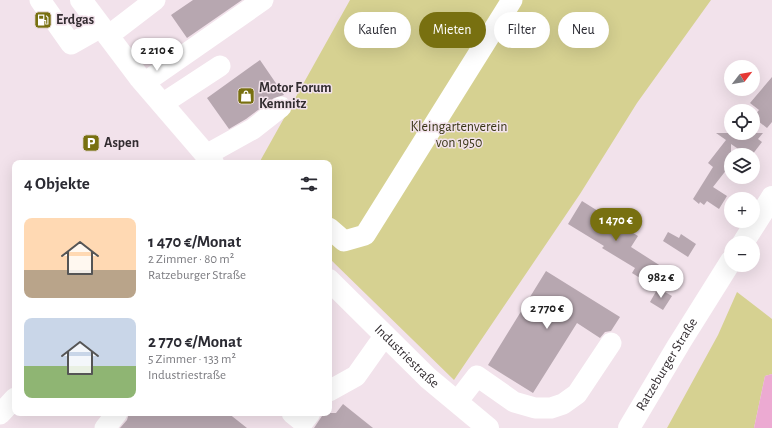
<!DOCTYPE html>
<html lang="de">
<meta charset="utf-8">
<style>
:root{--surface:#fff;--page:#f7f7f7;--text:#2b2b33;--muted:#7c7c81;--accent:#787010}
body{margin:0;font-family:"Alegreya Sans",sans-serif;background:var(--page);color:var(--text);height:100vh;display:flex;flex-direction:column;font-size:15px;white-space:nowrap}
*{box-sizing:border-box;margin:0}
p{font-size:13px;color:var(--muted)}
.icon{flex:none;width:22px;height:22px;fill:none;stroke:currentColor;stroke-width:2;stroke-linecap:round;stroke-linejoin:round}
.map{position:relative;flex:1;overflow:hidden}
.sheet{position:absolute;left:12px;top:160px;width:320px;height:256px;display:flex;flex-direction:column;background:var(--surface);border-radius:8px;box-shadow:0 4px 16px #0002}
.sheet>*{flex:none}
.top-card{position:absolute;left:344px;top:12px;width:368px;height:36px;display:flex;gap:8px}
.needle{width:26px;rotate:59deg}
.tools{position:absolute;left:724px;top:60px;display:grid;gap:8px}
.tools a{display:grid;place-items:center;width:36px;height:36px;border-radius:50%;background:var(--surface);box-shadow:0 4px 16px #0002;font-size:20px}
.price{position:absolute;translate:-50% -34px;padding:0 9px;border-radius:14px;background:#fff;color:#222;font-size:13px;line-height:26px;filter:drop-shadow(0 1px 2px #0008)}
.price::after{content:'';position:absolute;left:50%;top:24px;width:12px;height:9px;margin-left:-6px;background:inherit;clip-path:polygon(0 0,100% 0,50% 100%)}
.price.on{background:var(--accent);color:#fff}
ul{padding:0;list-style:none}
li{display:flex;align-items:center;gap:12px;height:100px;padding:0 12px}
li span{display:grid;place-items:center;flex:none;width:112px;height:80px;border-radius:8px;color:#555}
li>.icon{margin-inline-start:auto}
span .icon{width:48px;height:48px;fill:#fffc;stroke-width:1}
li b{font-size:17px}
h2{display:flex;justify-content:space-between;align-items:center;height:48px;padding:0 12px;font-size:17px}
.pill{padding:0 14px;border-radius:18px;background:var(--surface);box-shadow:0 4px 16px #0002;font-size:14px;line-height:36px}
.pill.on{background:var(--accent);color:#fff}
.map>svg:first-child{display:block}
.green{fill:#d6d191}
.water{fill:#ecaad2}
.building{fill:#b7a7b0}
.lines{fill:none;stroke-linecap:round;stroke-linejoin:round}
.minor{stroke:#fff;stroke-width:21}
.major{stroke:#fff;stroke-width:22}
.labels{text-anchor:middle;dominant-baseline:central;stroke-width:3;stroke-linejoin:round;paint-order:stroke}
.poi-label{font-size:14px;font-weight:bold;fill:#332d31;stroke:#f2e2eb;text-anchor:start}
.park-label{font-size:14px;fill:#393616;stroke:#f2e2eb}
.street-label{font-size:14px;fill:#332d31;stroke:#f2e2eb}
</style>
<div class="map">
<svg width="772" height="428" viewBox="0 0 772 428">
<rect width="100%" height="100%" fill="#f2e2eb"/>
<!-- green -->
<path class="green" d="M350,0H711L637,103L580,194L454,380L329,258V163H259Z
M737,292L772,319V374L765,376L754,428H667L718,335Z"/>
<!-- water -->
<path class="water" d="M772,374V428H754L765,376Z"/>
<!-- building -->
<path class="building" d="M193,0H242L187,38L171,15Z
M260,60L284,95L274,98L246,119L229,129L207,98Z
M772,77V122L767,128L753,117L759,110L750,103Z
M716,133H763L758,139L762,142L752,155H747L731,144V164L713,187L727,196L719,209L707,201L704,205L700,202L699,204L693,199L713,167L708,163L726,140Z
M582,201L638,236L631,247L667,270L656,288L632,273L635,268L602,248L604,246L568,224Z
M668,232L679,238L681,234L696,244L688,257L663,241Z
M546,271L620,317L611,331L605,332L600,338L577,323L533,393L488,365Z
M658,288L672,296L663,310L650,302Z
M343,404L373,428H314L324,413H336Z
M129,413H228L247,428H120L127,420Z"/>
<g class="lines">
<!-- minor -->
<path class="minor" d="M40,0L71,44L101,27
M108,36L155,0
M144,83L263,0
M162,104L220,66
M206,155L253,129L281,107
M329,228L344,241L365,235L512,0
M329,391L356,376L385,335
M457,402L477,376L514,402L535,408H551L563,404L577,394L611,343
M292,413L303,422L310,413
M0,414L15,398
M105,428L117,413"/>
<!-- major -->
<g class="major">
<path d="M81,0L139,77L213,163"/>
<path d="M743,243L772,197"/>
<path id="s1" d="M329,280L428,378L488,428"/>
<path id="s2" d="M629,428L679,344L731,261"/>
</g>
</g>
<!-- icons -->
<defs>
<symbol id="fuel-square" viewBox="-11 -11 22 22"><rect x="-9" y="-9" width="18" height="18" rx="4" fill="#787010" stroke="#f2e2eb"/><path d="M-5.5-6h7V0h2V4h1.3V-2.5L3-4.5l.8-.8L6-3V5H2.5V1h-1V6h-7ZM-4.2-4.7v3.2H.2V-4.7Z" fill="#fff"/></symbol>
<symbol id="shop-square" viewBox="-11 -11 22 22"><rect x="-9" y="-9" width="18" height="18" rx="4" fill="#787010" stroke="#f2e2eb"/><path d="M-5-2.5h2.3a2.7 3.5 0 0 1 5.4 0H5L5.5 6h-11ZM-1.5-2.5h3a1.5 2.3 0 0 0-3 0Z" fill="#fff"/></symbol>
<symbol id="parking-square" viewBox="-11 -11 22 22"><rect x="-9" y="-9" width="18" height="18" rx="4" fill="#787010" stroke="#f2e2eb"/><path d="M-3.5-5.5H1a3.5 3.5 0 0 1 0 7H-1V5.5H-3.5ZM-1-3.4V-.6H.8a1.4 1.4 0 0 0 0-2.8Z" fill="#fff"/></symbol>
</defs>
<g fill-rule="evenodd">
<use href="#fuel-square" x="33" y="10" width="20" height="20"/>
<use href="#shop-square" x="236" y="86" width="20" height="20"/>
<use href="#parking-square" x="81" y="133" width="20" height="20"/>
</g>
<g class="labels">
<!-- poi labels -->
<g class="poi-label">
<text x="56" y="20">Erdgas</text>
<text x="259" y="88">Motor Forum<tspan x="259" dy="16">Kemnitz</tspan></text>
<text x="104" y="143">Aspen</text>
</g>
<!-- park labels -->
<g class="park-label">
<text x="459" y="127">Kleingartenverein<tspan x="459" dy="16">von 1950</tspan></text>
</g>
<!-- street labels -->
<g class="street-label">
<text stroke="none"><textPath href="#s1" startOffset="109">Industriestraße</textPath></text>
<text stroke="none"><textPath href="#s2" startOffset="74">Ratzeburger Straße</textPath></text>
</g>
</g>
</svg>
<div class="tools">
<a><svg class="needle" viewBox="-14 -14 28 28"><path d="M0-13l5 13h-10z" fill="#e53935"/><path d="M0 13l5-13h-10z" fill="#7c7c81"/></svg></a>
<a><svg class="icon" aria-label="locate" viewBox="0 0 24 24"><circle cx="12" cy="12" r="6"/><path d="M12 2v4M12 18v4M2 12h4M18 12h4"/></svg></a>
<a><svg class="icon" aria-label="layers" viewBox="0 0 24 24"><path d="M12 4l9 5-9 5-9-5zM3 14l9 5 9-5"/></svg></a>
<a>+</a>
<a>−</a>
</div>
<b class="price" style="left:157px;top:72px">2 210 €</b>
<b class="price on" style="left:616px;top:242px">1 470 €</b>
<b class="price" style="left:661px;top:299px">982 €</b>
<b class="price" style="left:547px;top:330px">2 770 €</b>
<div class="top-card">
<a class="pill">Kaufen</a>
<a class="pill on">Mieten</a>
<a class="pill">Filter</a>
<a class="pill">Neu</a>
</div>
<section class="sheet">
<h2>4 Objekte<svg class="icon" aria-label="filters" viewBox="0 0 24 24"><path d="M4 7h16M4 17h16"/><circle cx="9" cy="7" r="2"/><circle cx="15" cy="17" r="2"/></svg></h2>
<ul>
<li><span style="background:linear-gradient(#ffd9b3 65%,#b9a48a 0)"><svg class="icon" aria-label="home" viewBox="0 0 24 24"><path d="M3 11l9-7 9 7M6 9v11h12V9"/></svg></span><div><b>1 470 €/Monat</b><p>2 Zimmer · 80 m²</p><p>Ratzeburger Straße</p></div></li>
<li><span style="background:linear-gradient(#c9d6e8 60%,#8fb573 0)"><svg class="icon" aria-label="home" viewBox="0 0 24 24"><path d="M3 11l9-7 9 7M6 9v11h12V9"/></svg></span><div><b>2 770 €/Monat</b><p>5 Zimmer · 133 m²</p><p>Industriestraße</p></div></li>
</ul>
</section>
</div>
